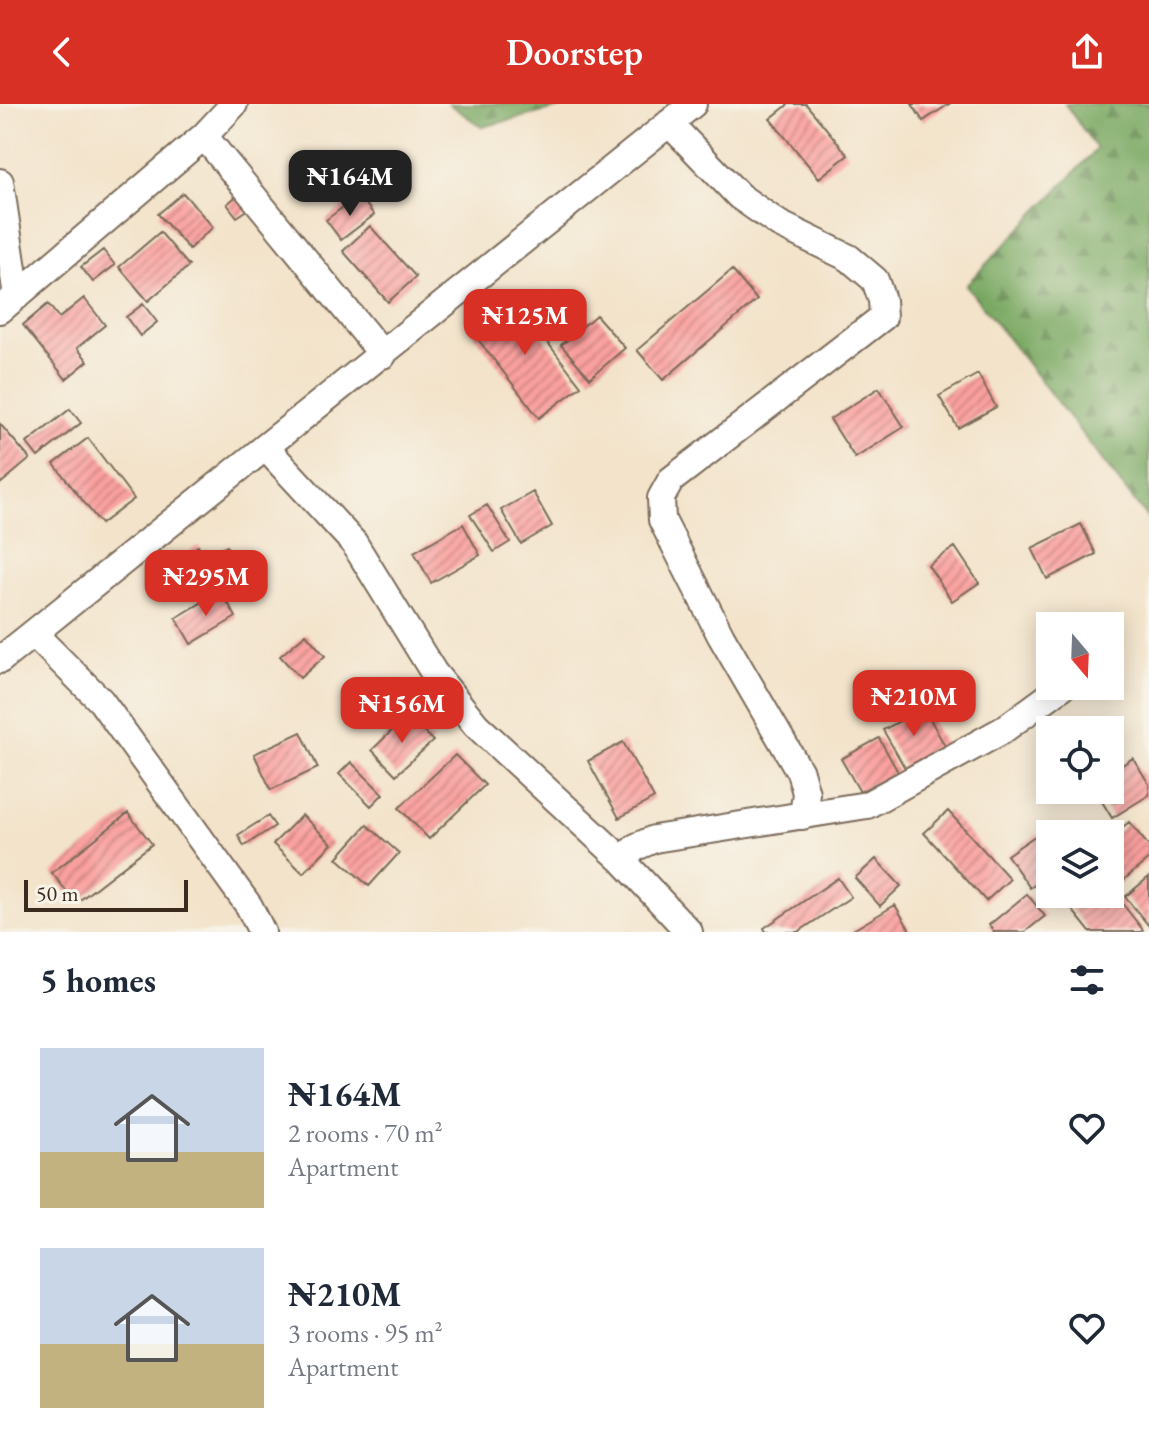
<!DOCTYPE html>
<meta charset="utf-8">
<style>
:root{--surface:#fff;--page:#f2f2f3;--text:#1f2937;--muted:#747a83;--accent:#d93025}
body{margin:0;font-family:"EB Garamond",serif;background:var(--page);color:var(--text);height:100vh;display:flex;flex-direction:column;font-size:30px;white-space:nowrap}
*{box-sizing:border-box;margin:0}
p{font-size:26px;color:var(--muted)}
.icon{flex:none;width:44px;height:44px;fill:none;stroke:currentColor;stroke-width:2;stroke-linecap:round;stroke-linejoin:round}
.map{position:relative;height:828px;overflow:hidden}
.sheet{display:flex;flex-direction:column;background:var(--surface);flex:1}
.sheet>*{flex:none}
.needle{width:52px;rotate:161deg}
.fabs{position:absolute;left:1036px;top:508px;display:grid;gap:16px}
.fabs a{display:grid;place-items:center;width:88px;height:88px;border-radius:0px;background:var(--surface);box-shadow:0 4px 20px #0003;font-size:40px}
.scale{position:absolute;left:24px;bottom:20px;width:164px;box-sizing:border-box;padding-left:8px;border:4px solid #3b2a1e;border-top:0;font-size:22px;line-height:28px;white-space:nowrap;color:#3b2a1e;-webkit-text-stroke:6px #f7f3e8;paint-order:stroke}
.price{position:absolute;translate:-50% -68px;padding:0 18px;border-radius:16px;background:var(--accent);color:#fff;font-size:26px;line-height:52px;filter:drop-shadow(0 2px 4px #0008)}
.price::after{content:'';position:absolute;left:50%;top:48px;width:24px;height:18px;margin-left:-12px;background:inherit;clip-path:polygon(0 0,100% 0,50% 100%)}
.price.current{background:#222;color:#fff}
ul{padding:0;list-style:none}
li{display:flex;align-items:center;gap:24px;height:200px;padding:0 40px}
li span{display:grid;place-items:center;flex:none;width:224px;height:160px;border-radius:0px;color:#555}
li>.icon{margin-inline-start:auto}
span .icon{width:96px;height:96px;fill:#fffc;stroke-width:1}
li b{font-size:34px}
h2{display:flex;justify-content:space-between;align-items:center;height:96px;padding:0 40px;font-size:34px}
header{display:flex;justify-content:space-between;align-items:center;height:104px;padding:0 40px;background:var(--accent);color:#fff;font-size:36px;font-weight:600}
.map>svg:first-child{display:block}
.forest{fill:url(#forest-firs);stroke:#5a6940;stroke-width:2}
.building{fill:url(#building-hatch)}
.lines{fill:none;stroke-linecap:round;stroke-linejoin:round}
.minor-casing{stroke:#7b6b5a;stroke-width:30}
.minor{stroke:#fff;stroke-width:26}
</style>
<header><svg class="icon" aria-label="back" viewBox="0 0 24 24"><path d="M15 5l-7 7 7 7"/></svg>Doorstep<svg class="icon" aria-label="share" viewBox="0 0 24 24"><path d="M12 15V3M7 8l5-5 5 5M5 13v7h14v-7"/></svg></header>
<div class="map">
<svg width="1149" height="828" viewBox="0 0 1149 828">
<defs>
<pattern id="forest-firs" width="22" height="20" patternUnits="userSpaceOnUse" patternTransform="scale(2)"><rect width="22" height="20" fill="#79a862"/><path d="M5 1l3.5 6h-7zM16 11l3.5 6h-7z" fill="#648950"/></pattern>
<pattern id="building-hatch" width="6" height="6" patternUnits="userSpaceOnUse" patternTransform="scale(2)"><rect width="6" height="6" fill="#faa09f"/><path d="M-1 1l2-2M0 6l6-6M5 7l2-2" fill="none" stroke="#cc8381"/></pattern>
</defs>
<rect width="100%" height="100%" fill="#f7f3e8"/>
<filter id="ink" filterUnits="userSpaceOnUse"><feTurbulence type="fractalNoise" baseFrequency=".0125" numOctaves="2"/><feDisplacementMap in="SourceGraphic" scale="16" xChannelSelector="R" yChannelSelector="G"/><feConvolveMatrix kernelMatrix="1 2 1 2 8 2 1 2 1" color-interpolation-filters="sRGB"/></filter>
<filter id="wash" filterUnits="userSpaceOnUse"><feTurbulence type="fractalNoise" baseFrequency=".006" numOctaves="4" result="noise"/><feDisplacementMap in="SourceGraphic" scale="32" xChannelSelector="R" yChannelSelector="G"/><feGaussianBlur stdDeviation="1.8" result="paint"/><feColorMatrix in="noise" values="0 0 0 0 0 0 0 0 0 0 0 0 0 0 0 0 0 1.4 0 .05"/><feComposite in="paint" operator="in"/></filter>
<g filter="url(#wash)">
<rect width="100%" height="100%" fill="#f3e3ca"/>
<!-- forest -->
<path class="forest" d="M449,0H576L482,23Z
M1065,0H1149V416L966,181L1097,45Z"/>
<g id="blocks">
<!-- building -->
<path class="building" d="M789,0H806L848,51L819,74L770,15Z
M912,0H949L923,17Z
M183,89L213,123L189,145L158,110Z
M238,91L249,105L237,113L227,100Z
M359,91L374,111L341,136L326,116Z
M370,122L416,173L388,198L343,147Z
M160,128L189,162L148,197L119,163Z
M103,146L115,161L93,178L81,163Z
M732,166L757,196L663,276L637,246Z
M512,192L581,282L539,314L470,225Z
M84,194L105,221L77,244L88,257L66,275L23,221L48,200L59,214Z
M143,200L157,218L140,232L126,213Z
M596,211L625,244L590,274L561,241Z
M978,270L996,303L958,324L939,292Z
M879,284L904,323L855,354L830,315Z
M70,305L81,319L38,353L27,339Z
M0,320L30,355L0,380Z
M88,334L134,395L101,420L54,360Z
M533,388L552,422L521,440L501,406Z
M487,401L510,438L494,448L470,411Z
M463,420L480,451L431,479L414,448Z
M1081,420L1096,450L1047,475L1032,444Z
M198,442L211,462L192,475L179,466L189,459L184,452Z
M227,442L234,456L219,464L212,450Z
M955,443L979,479L952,497L928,461Z
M221,487L236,513L191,540L176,514Z
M306,530L325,552L300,574L280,552Z
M924,604L945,642L905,664L883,626Z
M408,611L433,637L396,671L372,646Z
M301,628L318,664L271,686L254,650Z
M879,634L898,668L860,688L841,655Z
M623,638L654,694L619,714L588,657Z
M455,651L485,681L429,735L399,704Z
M1133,654L1149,680V691L1112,714L1095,686H1110V669Z
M351,658L383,690L371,702L339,670Z
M948,707L1010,775L986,797L924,729Z
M128,709L152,740L76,799L52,769Z
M302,711L332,740L303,769L273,740Z
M268,712L275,722L244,742L238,731Z
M1129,718L1149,742V755L1115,783L1110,776V734Z
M367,721L399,749L369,782L337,754Z
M1038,730L1050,749V771L1030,784L1007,751Z
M876,755L901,782L880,802L855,774Z
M1149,773V822L1125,793Z
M838,774L851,793L798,828H766L764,824Z
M1110,784L1143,826L1140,828H1090L1061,792L1110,790Z
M1027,790L1045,812L1025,828H994L989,821Z
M895,801L911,828H850Z"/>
</g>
</g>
<g filter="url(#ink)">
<use href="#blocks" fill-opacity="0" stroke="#7b6b5a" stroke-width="2"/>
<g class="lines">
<defs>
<path id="minor" d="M669,19L739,92L779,120L849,154L875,176L882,196L883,213L671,376L661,394L662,416L721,532L800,668L806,689L803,712
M204,32L383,251
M0,78L17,192
M0,206L204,32L234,0
M267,345L354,439L434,569L476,621L622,756L689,828
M35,531L101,597L249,802L262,828
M0,556L693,0
M622,756L636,743L654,735L867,701L1003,626L1063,582"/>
</defs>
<!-- minor casing -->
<use href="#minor" class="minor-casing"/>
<!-- minor -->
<use href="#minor" class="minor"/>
</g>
</g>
</svg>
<div class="fabs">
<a><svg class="needle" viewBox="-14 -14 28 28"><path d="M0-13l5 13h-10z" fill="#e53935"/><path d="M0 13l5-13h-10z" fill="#747a83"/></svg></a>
<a><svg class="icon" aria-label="locate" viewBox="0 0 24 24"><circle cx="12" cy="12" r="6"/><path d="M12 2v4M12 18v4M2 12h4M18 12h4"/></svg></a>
<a><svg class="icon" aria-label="layers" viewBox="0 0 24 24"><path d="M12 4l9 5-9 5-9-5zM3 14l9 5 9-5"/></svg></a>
</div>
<div class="scale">50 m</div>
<b class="price current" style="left:350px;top:114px">₦164M</b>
<b class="price" style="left:525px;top:253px">₦125M</b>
<b class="price" style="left:206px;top:514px">₦295M</b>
<b class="price" style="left:914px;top:634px">₦210M</b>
<b class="price" style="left:402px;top:641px">₦156M</b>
</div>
<section class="sheet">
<h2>5 homes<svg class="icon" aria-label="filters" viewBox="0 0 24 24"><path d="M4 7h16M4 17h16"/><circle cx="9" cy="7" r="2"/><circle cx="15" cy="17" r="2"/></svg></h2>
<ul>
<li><span style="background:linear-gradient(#c9d6e8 65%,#c2b280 0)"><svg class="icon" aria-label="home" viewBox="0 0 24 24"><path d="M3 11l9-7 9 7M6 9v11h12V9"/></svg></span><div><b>₦164M</b><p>2 rooms · 70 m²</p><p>Apartment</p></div><svg class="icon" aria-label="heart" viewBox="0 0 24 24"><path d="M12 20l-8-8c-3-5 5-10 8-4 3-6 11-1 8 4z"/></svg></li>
<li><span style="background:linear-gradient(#c9d6e8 60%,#c2b280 0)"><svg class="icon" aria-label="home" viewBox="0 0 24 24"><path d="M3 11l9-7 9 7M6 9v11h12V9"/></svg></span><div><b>₦210M</b><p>3 rooms · 95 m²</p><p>Apartment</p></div><svg class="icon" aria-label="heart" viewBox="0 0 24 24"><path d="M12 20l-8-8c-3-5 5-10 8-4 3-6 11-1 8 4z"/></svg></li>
</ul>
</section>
